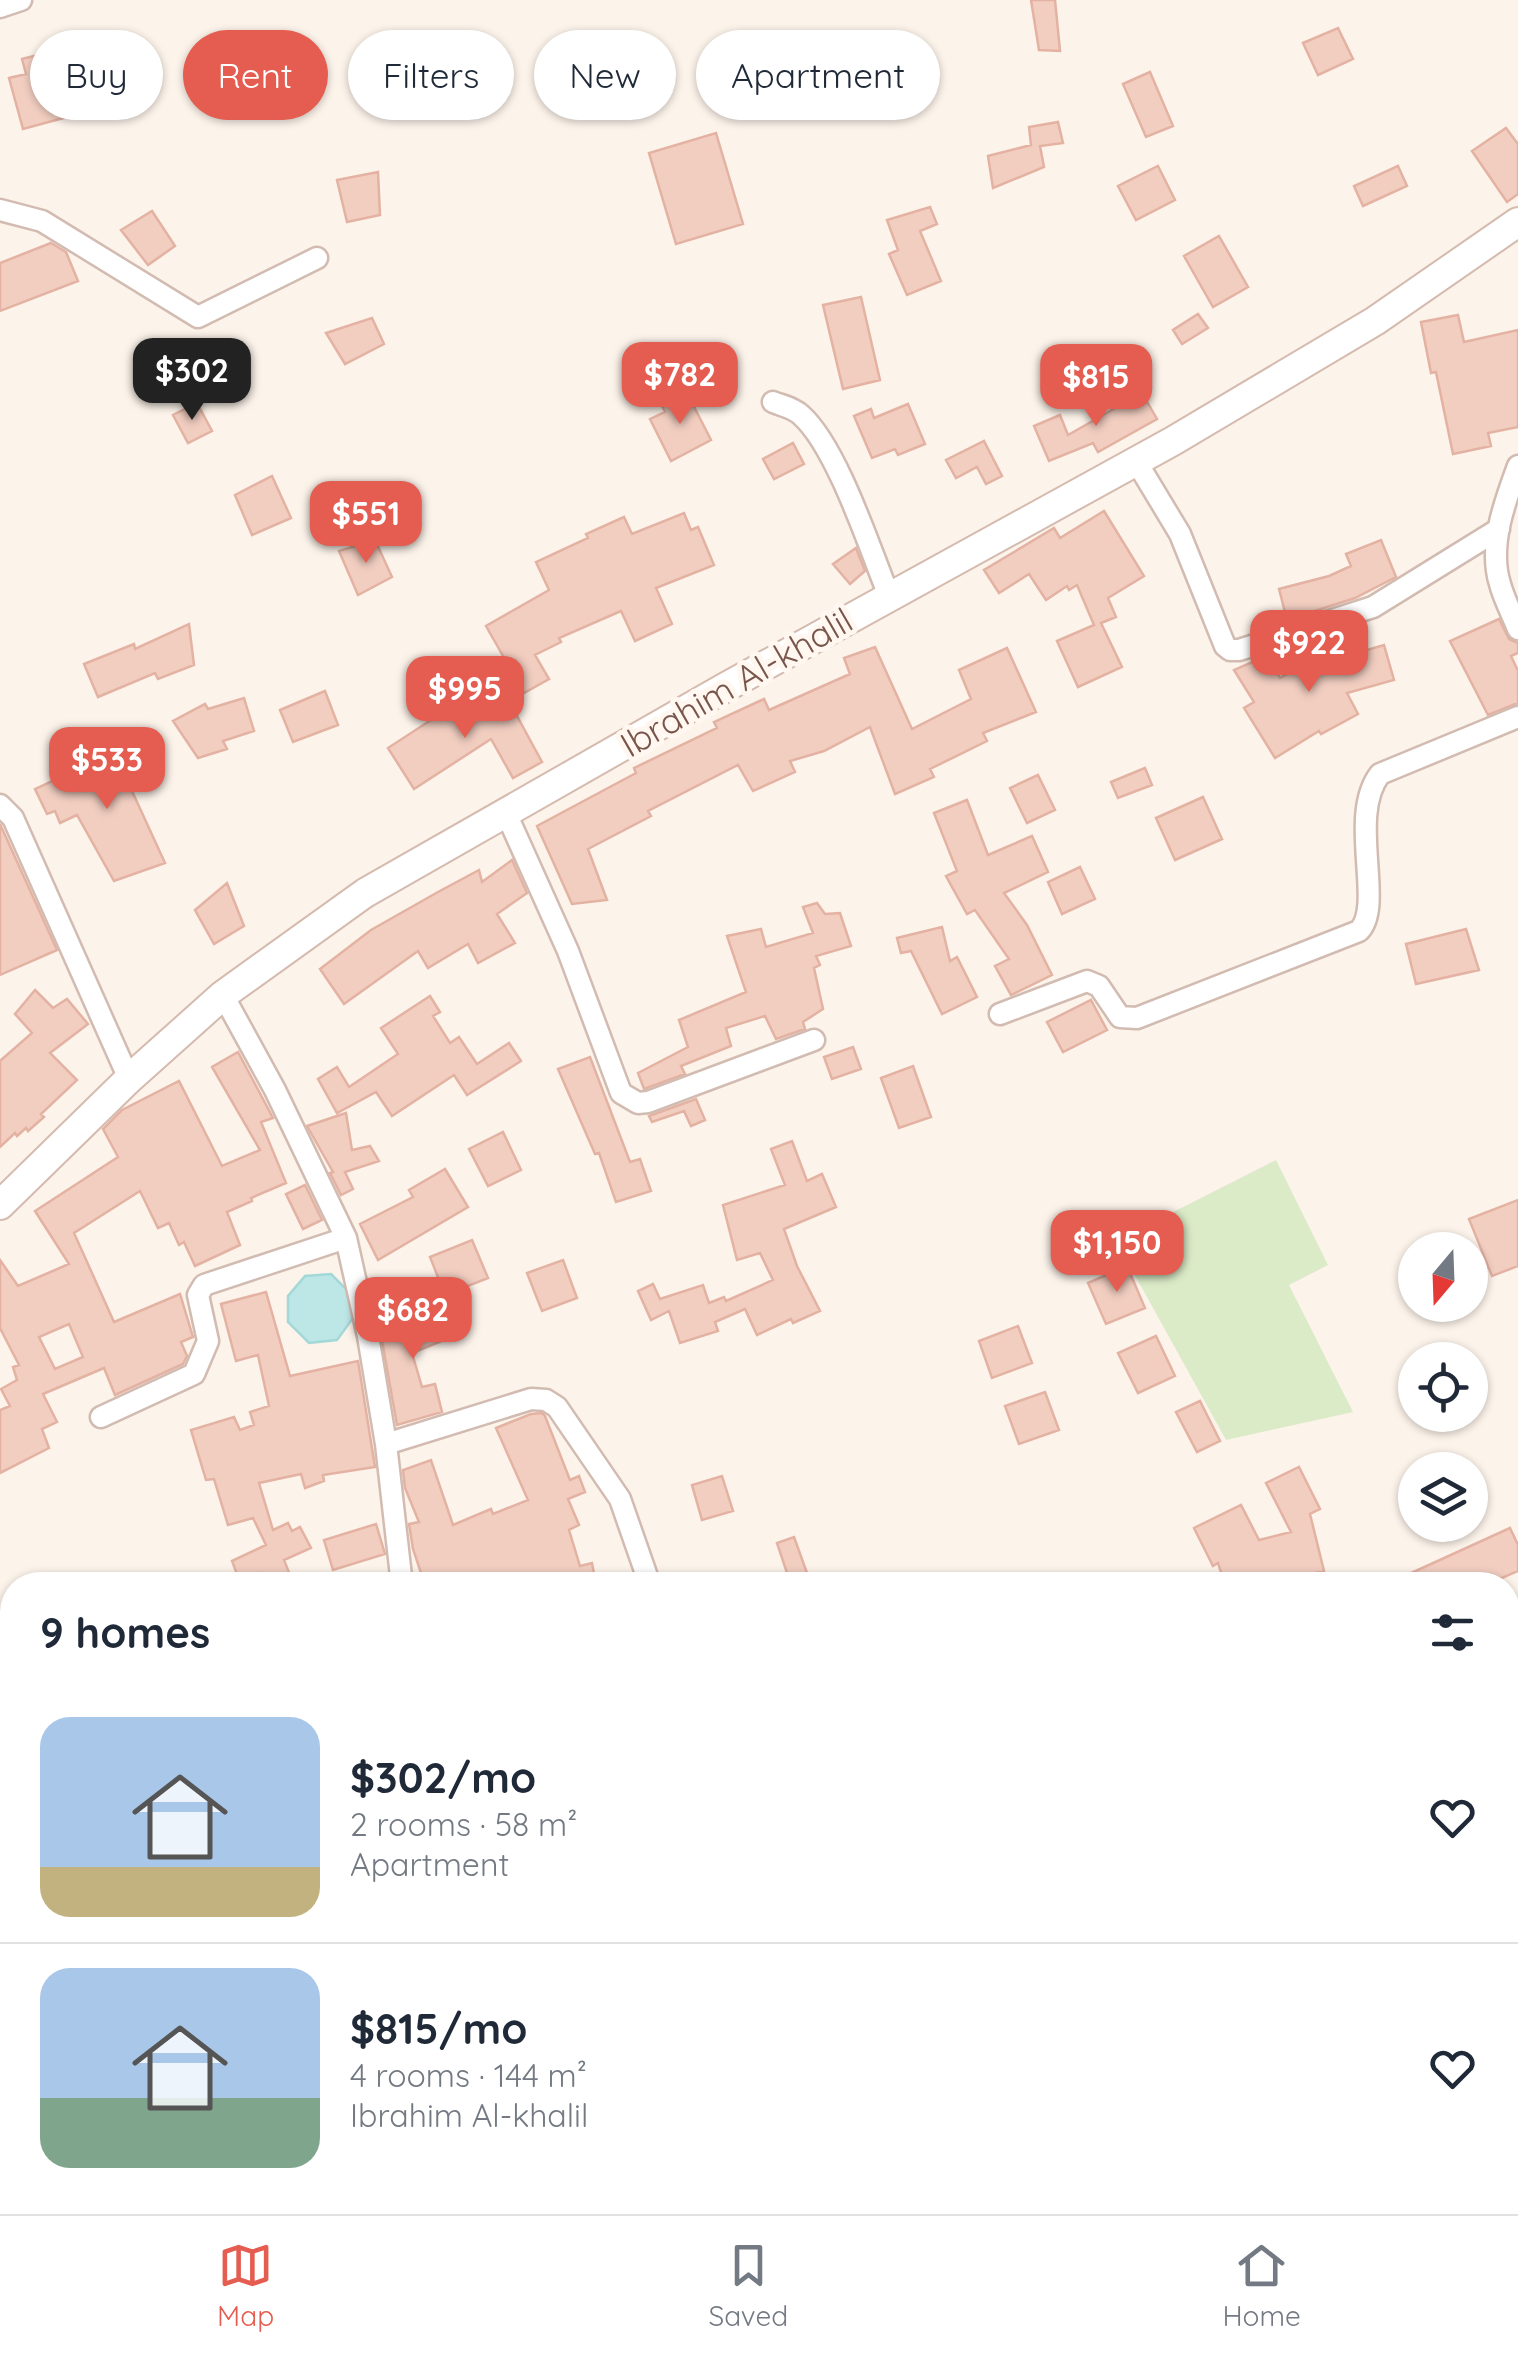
<!DOCTYPE html>
<meta charset="utf-8">
<style>
:root{--surface:#fff;--page:#f6f6f7;--text:#1f2937;--muted:#747a83;--line:#e0e1e3;--accent:#e55d50}
body{margin:0;font-family:Quicksand,sans-serif;background:var(--page);color:var(--text);height:100vh;display:flex;flex-direction:column;font-size:38px;white-space:nowrap}
*{box-sizing:border-box;margin:0}
p{font-size:32px;color:var(--muted)}
.icon{flex:none;width:55px;height:55px;fill:none;stroke:currentColor;stroke-width:2;stroke-linecap:round;stroke-linejoin:round}
.map{position:relative;flex:1;overflow:hidden}
.drawer{position:absolute;left:0px;top:1572px;width:1520px;height:642px;display:flex;flex-direction:column;background:var(--surface);border-radius:40px 40px 0 0;box-shadow:0 2px 8px #0004}
.drawer>*{flex:none}
.top-card{position:absolute;left:30px;top:30px;width:1000px;height:90px;display:flex;gap:20px}
.needle{width:65px;rotate:199deg}
.tools{position:absolute;left:1398px;top:1232px;display:grid;gap:20px}
.tools a{display:grid;place-items:center;width:90px;height:90px;border-radius:50%;background:var(--surface);box-shadow:0 2px 8px #0004;font-size:50px}
.price{position:absolute;translate:-50% -85px;padding:0 22px;border-radius:20px;background:var(--accent);color:#fff;font-size:32px;line-height:65px;filter:drop-shadow(0 2px 5px #0008)}
.price::after{content:'';position:absolute;left:50%;top:60px;width:30px;height:22px;margin-left:-15px;background:inherit;clip-path:polygon(0 0,100% 0,50% 100%)}
.price.current{background:#222;color:#fff}
ul{padding:0;list-style:none}
li{display:flex;align-items:center;gap:30px;height:250px;padding:0 40px}
li+li{border-top:2px solid var(--line)}
li span{display:grid;place-items:center;flex:none;width:280px;height:200px;border-radius:30px;color:#555}
li>.icon{margin-inline-start:auto}
span .icon{width:120px;height:120px;fill:#fffc;stroke-width:1}
li b{font-size:42px}
h2{display:flex;justify-content:space-between;align-items:center;height:120px;padding:0 40px;font-size:42px}
.chip{padding:0 35px;border-radius:45px;background:var(--surface);box-shadow:0 2px 8px #0004;font-size:35px;line-height:90px}
.chip.current{background:var(--accent);color:#fff}
.dock{display:flex;justify-content:space-around;align-items:center;height:140px;border-top:2px solid var(--line);background:var(--surface);font-size:28px;color:var(--muted)}
.dock a{display:grid;justify-items:center;gap:5px}
.dock .current{color:var(--accent)}
.map>svg:first-child{display:block}
.green{fill:#dbebc7}
.water{fill:#bde6e7;stroke:#a4d8d8;stroke-width:2.5}
.building{fill:#f2cec1;stroke:#e4b2a2;stroke-width:2.5;fill-rule:evenodd}
.lines{fill:none;stroke-linecap:round;stroke-linejoin:round}
.street-casing{stroke:#d2bbb1;stroke-width:25}
.secondary-casing{stroke:#d5baae;stroke-width:32}
.street{stroke:#fff;stroke-width:20}
.secondary{stroke:#fff;stroke-width:28}
.labels{text-anchor:middle;dominant-baseline:central;stroke-width:10;stroke-linejoin:round;paint-order:stroke}
.street-label{font-size:35px;fill:#78564c;stroke:#fff7f0}
</style>
<div class="map">
<svg width="1518" height="2214" viewBox="0 0 1518 2214">
<rect width="100%" height="100%" fill="#fcf3ea"/>
<!-- green -->
<path class="green" d="M1276,1160L1328,1265L1289,1285L1353,1412L1226,1440L1116,1241Z"/>
<!-- water -->
<path class="water" d="M331,1274L349,1292L353,1318L337,1340L309,1343L288,1322V1296L305,1276Z"/>
<!-- building -->
<path class="building" d="M1031,0H1055L1060,51L1039,50Z
M1338,28L1353,59L1318,75L1303,43Z
M151,48L158,90L111,98L104,56Z
M50,52L67,117L23,129L9,78L26,74L22,59Z
M1150,72L1173,126L1146,137L1123,84Z
M1058,122L1063,143L1040,146L1044,167L993,188L988,156L1031,145L1029,127Z
M1506,128L1518,144V194L1507,202L1472,151Z
M716,133L743,224L676,244L649,153Z
M1158,166L1175,200L1136,220L1118,186Z
M1398,166L1407,186L1363,206L1354,186Z
M378,172L380,215L347,222L337,180Z
M930,207L937,224L920,231L941,281L907,295L889,254L898,250L887,220Z
M152,211L175,246L148,265L121,230Z
M1219,236L1248,287L1213,307L1184,256Z
M51,243L66,252L78,281L0,311V263Z
M861,297L880,380L843,389L823,305Z
M1198,314L1208,328L1182,344L1173,330Z
M1458,315L1464,342L1518,330V427L1488,433L1491,446L1453,454L1436,372L1431,373L1421,322Z
M372,318L384,344L345,364L326,333Z
M686,391L711,440L671,461L650,419L665,412L661,404Z
M1142,393L1157,419L1098,452L1093,443L1049,461L1034,426L1060,415L1068,435Z
M197,403L212,431L188,443L173,415Z
M908,404L925,444L898,455L895,449L872,458L854,416L871,409L874,418Z
M984,441L1002,476L986,484L977,467L956,478L946,460Z
M793,443L804,464L774,479L763,459Z
M272,476L291,518L252,535L235,495Z
M1104,511L1144,576L1108,598L1116,617L1101,623L1122,667L1078,687L1057,641L1094,625L1077,585L1069,590L1067,586L1046,600L1029,574L999,593L984,570L1054,528L1060,538Z
M684,513L691,530L698,527L714,565L656,588L672,624L635,641L621,611L559,638L561,642L535,655L549,679L524,693L486,626L549,590L536,562L588,538L586,534L624,517L632,534Z
M375,540L392,577L358,595L339,551Z
M1381,540L1396,577L1355,598L1287,620L1279,589L1329,576L1351,566L1346,554Z
M856,548L865,571L850,584L833,564Z
M1499,619L1509,639L1518,643V653L1511,656L1518,671V703L1488,715L1450,641Z
M189,624L194,665L158,679L155,673L98,697L84,664L134,644L135,649Z
M1384,645L1394,680L1347,693L1358,714L1321,734L1319,731L1275,758L1244,708L1254,702L1234,670L1266,656L1280,678L1322,654L1326,662Z
M875,647L912,729L971,699L959,670L1007,648L1036,712L983,733L987,741L930,769L934,777L895,794L870,727L824,751L790,761L795,772L753,791L738,765L648,811L651,816L588,849L607,900L572,904L537,826L636,773L634,768L717,728L714,722L764,699L769,710L850,674L844,658Z
M325,691L338,725L293,742L280,710Z
M504,692L542,762L513,778L491,739L414,789L388,748L454,705L461,715Z
M244,698L254,731L223,741L227,749L198,758L173,721L205,704L208,709Z
M117,741L144,780L132,791L165,863L114,881L77,815L60,823L55,811L47,814L35,789L108,755L106,750Z
M1145,768L1152,785L1118,798L1111,782Z
M1038,775L1055,810L1027,823L1010,788Z
M1203,797L1222,839L1175,860L1156,818Z
M967,800L988,855L1032,836L1048,872L1004,893L1027,925L1052,975L1011,995L995,966L1009,959L975,910L967,914L946,876L957,871L934,813Z
M0,824L57,950L0,975Z
M512,860L527,893L497,914L515,943L478,963L468,944L428,968L418,951L344,1004L320,969L371,930L438,892L479,870L482,882Z
M1080,867L1095,899L1062,914L1048,882Z
M227,883L244,926L214,944L195,910Z
M817,903L825,914L840,913L851,946L816,956L820,965L814,968L823,1009L803,1022L805,1029L776,1039L765,1016L726,1028L731,1046L681,1066L685,1074L644,1089L638,1073L688,1047L679,1020L746,992L727,936L761,929L766,947L813,933L803,907Z
M942,927L950,961L957,957L977,997L942,1014L911,951L901,953L897,938Z
M1466,929L1479,970L1416,984L1406,944Z
M35,990L53,1008L67,999L88,1024L50,1053L77,1080L41,1114L44,1117L28,1131L26,1128L17,1136L15,1133L0,1147V1061L32,1033L15,1014Z
M430,996L440,1012L433,1016L450,1043L459,1037L477,1064L509,1043L521,1061L467,1095L454,1075L392,1116L376,1092L337,1113L318,1079L337,1067L349,1087L398,1054L381,1028Z
M1091,1000L1107,1030L1063,1052L1047,1022Z
M853,1047L861,1069L832,1079L824,1057Z
M238,1052L273,1118L261,1122L286,1183L251,1198L252,1201L227,1212L240,1245L195,1266L184,1242L179,1245L169,1223L158,1228L140,1191L74,1233L114,1322L180,1294L193,1337L181,1342L187,1356L183,1364L115,1395L104,1368L43,1394L57,1422L42,1429L49,1448L0,1473V1410L10,1406L1,1389L17,1380L13,1367L19,1365L0,1328V1260L18,1286L69,1264L35,1211L118,1157L103,1129L122,1110L179,1081L222,1166L260,1150L212,1067ZM69,1324L83,1357L55,1369L39,1337Z
M590,1057L630,1162L640,1159L651,1191L616,1202L599,1153L595,1154L558,1069Z
M913,1066L931,1117L899,1128L881,1078Z
M696,1099L705,1120L691,1126L684,1111L652,1122L649,1116Z
M346,1113L352,1150L370,1146L379,1161L345,1172L353,1189L341,1195L330,1173L333,1172L307,1126Z
M503,1132L521,1170L488,1186L469,1149Z
M792,1141L807,1181L822,1174L836,1207L784,1229L797,1266L820,1311L793,1323L791,1319L757,1335L745,1309L715,1322L718,1331L680,1343L669,1311L651,1320L638,1291L653,1284L660,1299L703,1285L709,1303L724,1297L726,1301L773,1280L760,1253L737,1260L723,1205L785,1185L771,1149Z
M445,1169L468,1207L378,1260L360,1224L413,1197L409,1190Z
M305,1185L322,1220L303,1229L286,1194Z
M1518,1200V1266L1492,1276L1469,1219Z
M472,1240L488,1278L445,1295L430,1257Z
M563,1260L577,1298L542,1311L527,1273Z
M1127,1266L1145,1308L1106,1324L1088,1283Z
M266,1292L290,1376L358,1361L375,1467L323,1475L324,1481L305,1488L301,1474L259,1483L273,1530L288,1523L292,1531L300,1527L311,1548L284,1560L294,1585H266L261,1573L240,1582L232,1561L266,1545L253,1518L228,1525L214,1479L206,1480L191,1430L234,1417L240,1430L254,1425L250,1412L269,1406L258,1355L236,1361L221,1304Z
M441,1304L454,1336L412,1353L422,1387L435,1384L442,1412L397,1425L380,1329Z
M1018,1326L1032,1363L992,1378L979,1341Z
M1156,1336L1175,1376L1138,1393L1118,1353Z
M1045,1392L1059,1430L1019,1444L1005,1406Z
M1200,1401L1220,1441L1197,1452L1176,1412Z
M542,1413L545,1416L570,1480L579,1476L585,1492L568,1499L579,1525L569,1530L580,1566L592,1563L596,1585H425L413,1549L409,1524L419,1522L405,1488L403,1470L431,1460L453,1525L491,1509L493,1514L528,1500L496,1428L531,1414Z
M1299,1467L1320,1509L1310,1514L1324,1571L1263,1585H1225L1218,1563L1213,1566L1194,1528L1241,1505L1259,1540L1291,1532L1266,1483Z
M722,1476L733,1511L702,1520L692,1485Z
M376,1524L385,1554L333,1570L324,1540Z
M1510,1528L1518,1545V1571L1486,1585H1385Z
M794,1537L807,1573L789,1579L777,1543Z"/>
<g class="lines">
<defs>
<path id="street" d="M0,7L21,0
M0,210L42,221L198,317L317,258
M773,402C783,406 794,408 801,415C837,447 870,549 889,596
M1136,461L1180,534L1225,646L1230,650H1239L1373,607L1499,529
M1518,466C1505,501 1488,546 1500,584C1504,599 1512,614 1518,629
M0,805L13,818L129,1079
M506,813L568,951L621,1093L638,1103L648,1102L814,1040
M223,995L275,1090L346,1238L368,1336L386,1444L402,1585
M1000,1014L1087,981L1099,986L1120,1017L1137,1018L1359,931C1385,905 1347,816 1380,774L1518,717
M101,1417L194,1374L208,1341L198,1295L204,1285L346,1238
M386,1444L531,1399L546,1400L557,1407L620,1499L650,1585
M0,1969L12,1963
M353,2202L357,2214
M927,2214L946,2202"/>
<path id="secondary" d="M0,1205L129,1079L223,995L365,893L726,687L1173,441L1375,321L1518,222"/>
</defs>
<!-- street casing -->
<use href="#street" class="street-casing"/>
<!-- secondary casing -->
<use href="#secondary" class="secondary-casing"/>
<!-- street -->
<use href="#street" class="street"/>
<!-- secondary -->
<use href="#secondary" class="secondary"/>
</g>
<g class="labels">
<!-- street labels -->
<g class="street-label">
<text transform="translate(736 682) rotate(-30)">Ibrahim Al-khalil</text>
</g>
</g>
</svg>
<div class="tools">
<a><svg class="needle" viewBox="-14 -14 28 28"><path d="M0-13l5 13h-10z" fill="#e53935"/><path d="M0 13l5-13h-10z" fill="#747a83"/></svg></a>
<a><svg class="icon" aria-label="locate" viewBox="0 0 24 24"><circle cx="12" cy="12" r="6"/><path d="M12 2v4M12 18v4M2 12h4M18 12h4"/></svg></a>
<a><svg class="icon" aria-label="layers" viewBox="0 0 24 24"><path d="M12 4l9 5-9 5-9-5zM3 14l9 5 9-5"/></svg></a>
</div>
<b class="price current" style="left:192px;top:423px">$302</b>
<b class="price" style="left:680px;top:427px">$782</b>
<b class="price" style="left:1096px;top:429px">$815</b>
<b class="price" style="left:366px;top:566px">$551</b>
<b class="price" style="left:1309px;top:695px">$922</b>
<b class="price" style="left:465px;top:741px">$995</b>
<b class="price" style="left:107px;top:812px">$533</b>
<b class="price" style="left:1117px;top:1295px">$1,150</b>
<b class="price" style="left:413px;top:1362px">$682</b>
<div class="top-card">
<a class="chip">Buy</a>
<a class="chip current">Rent</a>
<a class="chip">Filters</a>
<a class="chip">New</a>
<a class="chip">Apartment</a>
</div>
<section class="drawer">
<h2>9 homes<svg class="icon" aria-label="filters" viewBox="0 0 24 24"><path d="M4 7h16M4 17h16"/><circle cx="9" cy="7" r="2"/><circle cx="15" cy="17" r="2"/></svg></h2>
<ul>
<li><span style="background:linear-gradient(#a9c7e8 75%,#c2b280 0)"><svg class="icon" aria-label="home" viewBox="0 0 24 24"><path d="M3 11l9-7 9 7M6 9v11h12V9"/></svg></span><div><b>$302/mo</b><p>2 rooms · 58 m²</p><p>Apartment</p></div><svg class="icon" aria-label="heart" viewBox="0 0 24 24"><path d="M12 20l-8-8c-3-5 5-10 8-4 3-6 11-1 8 4z"/></svg></li>
<li><span style="background:linear-gradient(#a9c7e8 65%,#7fa58c 0)"><svg class="icon" aria-label="home" viewBox="0 0 24 24"><path d="M3 11l9-7 9 7M6 9v11h12V9"/></svg></span><div><b>$815/mo</b><p>4 rooms · 144 m²</p><p>Ibrahim Al-khalil</p></div><svg class="icon" aria-label="heart" viewBox="0 0 24 24"><path d="M12 20l-8-8c-3-5 5-10 8-4 3-6 11-1 8 4z"/></svg></li>
</ul>
</section>
</div>
<nav class="dock">
<a class="current"><svg class="icon" aria-label="map" viewBox="0 0 24 24"><path d="M3 6l6-2 6 2 6-2v14l-6 2-6-2-6 2zM9 4v14M15 6v14"/></svg>Map</a>
<a><svg class="icon" aria-label="saved" viewBox="0 0 24 24"><path d="M7 4h10v16l-5-4-5 4z"/></svg>Saved</a>
<a><svg class="icon" aria-label="home" viewBox="0 0 24 24"><path d="M3 11l9-7 9 7M6 9v11h12V9"/></svg>Home</a>
</nav>
